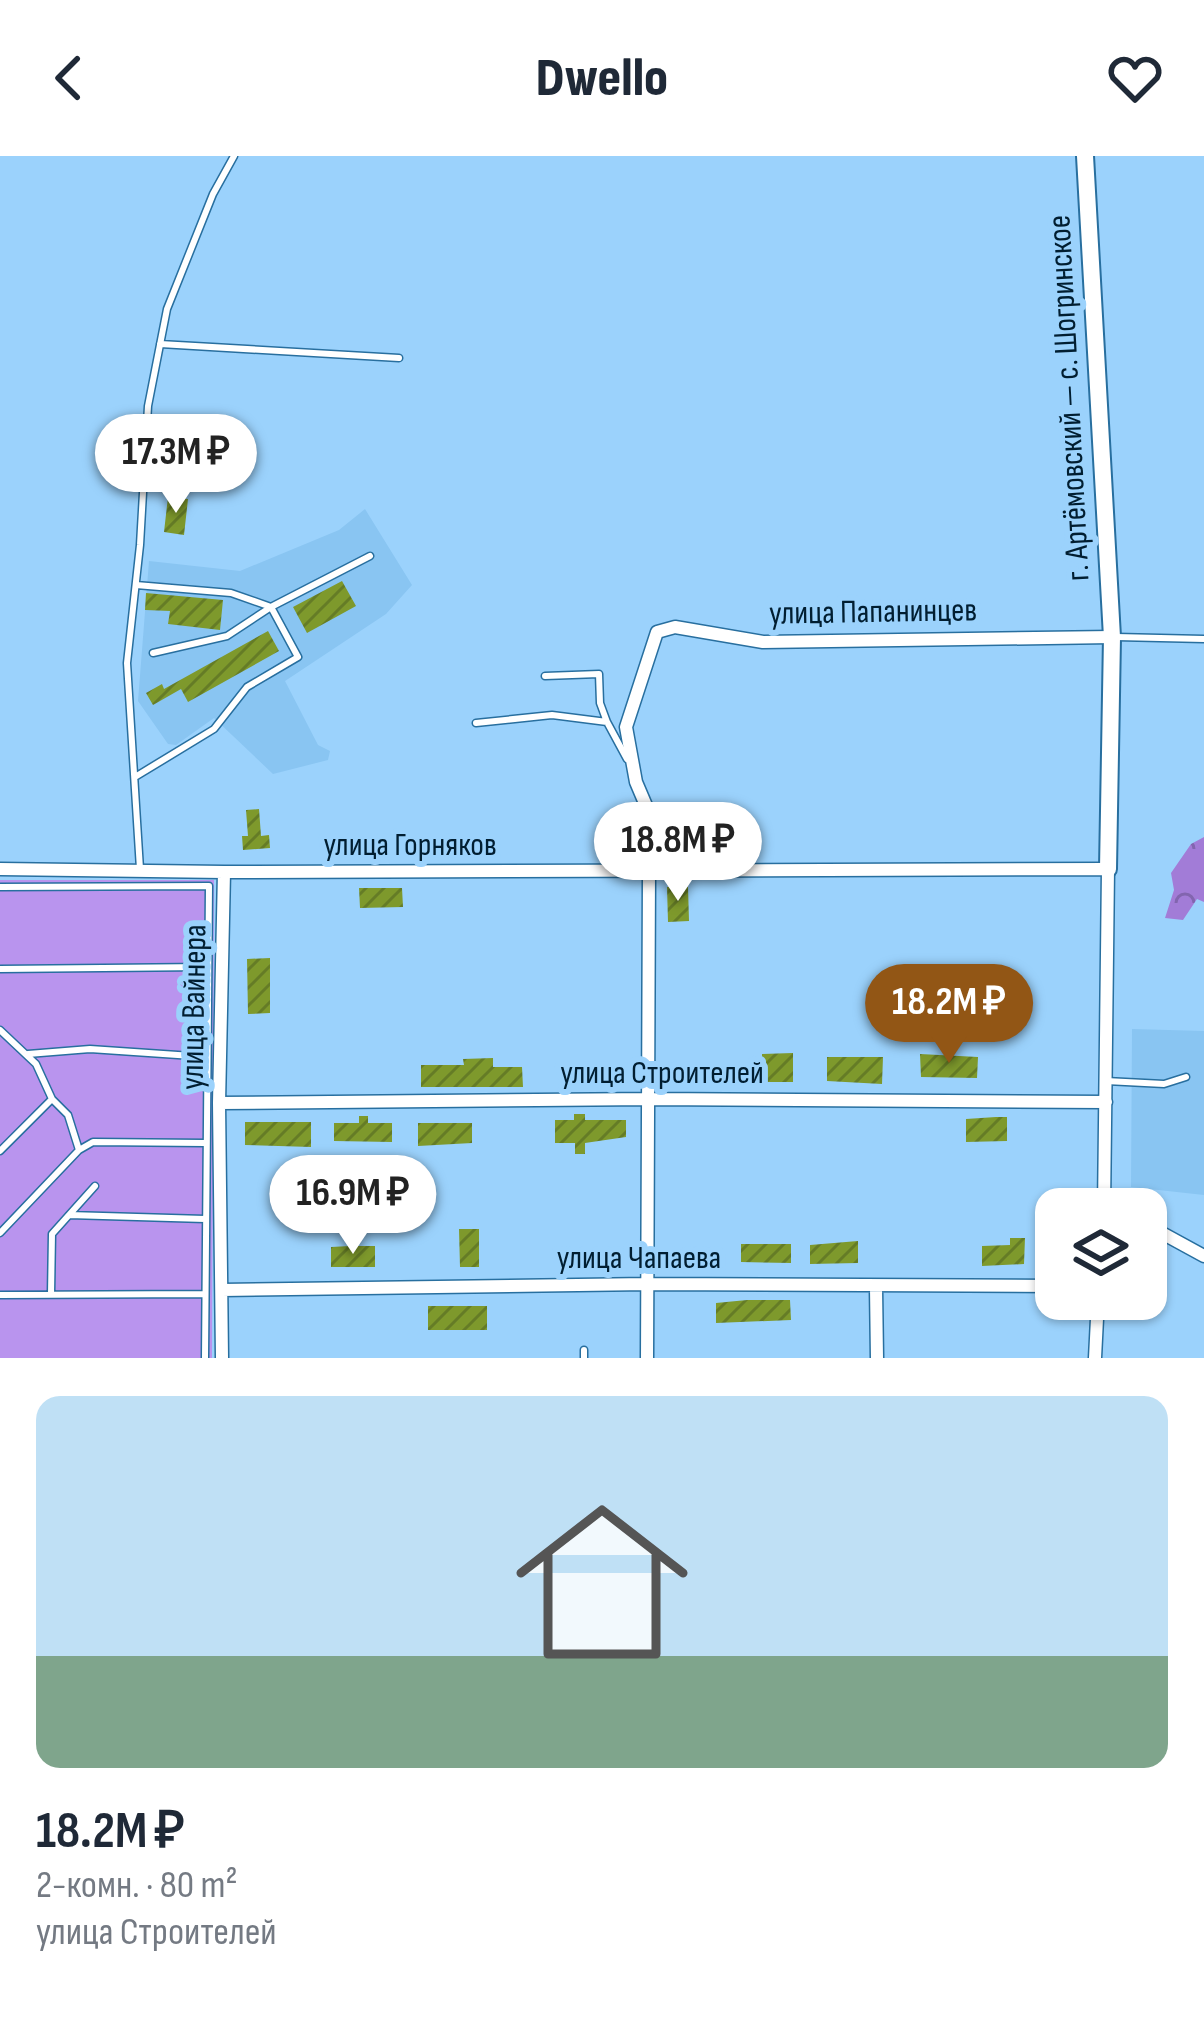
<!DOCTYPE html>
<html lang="ru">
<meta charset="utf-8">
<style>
:root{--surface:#fff;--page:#f2f2f3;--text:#1f2937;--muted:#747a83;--accent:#925615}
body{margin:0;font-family:"Sofia Sans Condensed",sans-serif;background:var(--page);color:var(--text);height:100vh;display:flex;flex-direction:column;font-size:45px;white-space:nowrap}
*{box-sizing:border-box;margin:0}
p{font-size:39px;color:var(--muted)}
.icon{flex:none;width:66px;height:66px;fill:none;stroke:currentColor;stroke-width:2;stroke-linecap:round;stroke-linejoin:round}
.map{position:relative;height:1202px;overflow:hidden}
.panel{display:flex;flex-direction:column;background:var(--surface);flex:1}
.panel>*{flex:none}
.buttons{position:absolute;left:1035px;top:1032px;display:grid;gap:24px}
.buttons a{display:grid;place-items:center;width:132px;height:132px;border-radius:24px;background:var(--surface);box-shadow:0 3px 9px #0004;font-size:60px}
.price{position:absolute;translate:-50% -102px;padding:0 27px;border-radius:42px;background:#fff;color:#222;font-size:39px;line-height:78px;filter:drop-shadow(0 3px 6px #0008)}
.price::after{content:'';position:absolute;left:50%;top:72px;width:36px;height:27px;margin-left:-18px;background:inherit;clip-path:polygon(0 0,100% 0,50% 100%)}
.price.current{background:var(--accent);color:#fff}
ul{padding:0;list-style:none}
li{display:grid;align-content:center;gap:24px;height:636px;padding:0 36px}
li span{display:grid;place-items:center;height:372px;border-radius:24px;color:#555}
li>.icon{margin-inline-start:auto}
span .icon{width:216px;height:216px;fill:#fffc;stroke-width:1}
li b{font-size:51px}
header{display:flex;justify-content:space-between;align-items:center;height:156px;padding:0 36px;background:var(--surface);font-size:54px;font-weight:800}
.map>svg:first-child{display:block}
.built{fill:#89c5f2}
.green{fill:#b994ee}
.forest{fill:url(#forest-crowns)}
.building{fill:url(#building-hatch)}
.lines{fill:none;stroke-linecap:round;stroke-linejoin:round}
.lane-casing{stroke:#286f9f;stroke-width:9}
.street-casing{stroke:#286f9f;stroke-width:15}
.secondary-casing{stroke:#286f9f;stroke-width:20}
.lane{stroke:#fff;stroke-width:6}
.street{stroke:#fff;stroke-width:12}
.secondary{stroke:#fff;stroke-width:16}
.labels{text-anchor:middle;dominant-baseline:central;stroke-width:12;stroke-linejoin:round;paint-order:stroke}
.street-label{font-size:33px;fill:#011e31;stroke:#9bd2fc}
</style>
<header><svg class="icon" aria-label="back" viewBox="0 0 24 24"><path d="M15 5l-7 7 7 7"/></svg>Dwello<svg class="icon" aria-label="heart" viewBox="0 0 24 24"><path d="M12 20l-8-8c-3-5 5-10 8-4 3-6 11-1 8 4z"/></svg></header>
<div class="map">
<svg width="1204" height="1202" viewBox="0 0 1204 1202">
<defs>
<pattern id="forest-crowns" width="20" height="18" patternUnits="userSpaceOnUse" patternTransform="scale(3)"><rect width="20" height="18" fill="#a27cd7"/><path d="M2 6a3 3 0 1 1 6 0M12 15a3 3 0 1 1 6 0" fill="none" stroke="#8265af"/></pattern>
<pattern id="building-hatch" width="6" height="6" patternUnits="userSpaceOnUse" patternTransform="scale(3)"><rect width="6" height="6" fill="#7e992c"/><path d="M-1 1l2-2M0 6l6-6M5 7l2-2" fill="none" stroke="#657c26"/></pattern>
</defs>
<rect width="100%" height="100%" fill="#9bd2fc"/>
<!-- built -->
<path class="built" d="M365,353L412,429L386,458L285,525L318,589L330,595L328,604L273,618L214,562L176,589L168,588L138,545L149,405L240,415L339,374Z
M1132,873L1204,875V1039L1131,1031Z"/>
<!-- green -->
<path class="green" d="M0,724H214L212,1202H0Z"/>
<!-- forest -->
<path class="forest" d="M1204,681V746L1197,743L1183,764L1165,762L1174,734L1171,717L1191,688Z"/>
<!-- building -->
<path class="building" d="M168,341L188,343L184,379L164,376Z
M342,425L356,450L307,477L293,451Z
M146,437L223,444L220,474L168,468L170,455L145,454Z
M268,475L279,495L188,546L181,533L153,549L146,537L162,528L164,533Z
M259,653L261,680L269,679L270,692L243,694L242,680H248L246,654Z
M667,731H688L689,765L668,766Z
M359,732H402L403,751L360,752Z
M270,802V857L248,858L247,803Z
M793,897V926H762V898Z
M920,898L978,901L977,922L921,921Z
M827,901H883L882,928L827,925Z
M493,902V911H522L523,931H421V909H464L463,903Z
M574,958H585V964H626V981L585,987V998H575V987H555V964H574Z
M359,960H368V967H392V986L334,985V967H359Z
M996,961H1007V985L966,986V963Z
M245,966H311V991L245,989Z
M418,967H472V987L418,990Z
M459,1073H479V1111H460Z
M1010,1082H1025L1024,1108L982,1110V1090L1010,1089Z
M858,1085V1107L810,1108V1089Z
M741,1088H791V1107L741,1106Z
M350,1090H375V1111H331V1091Z
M747,1144H790L791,1164L716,1167V1147Z
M428,1150H487V1174H428Z"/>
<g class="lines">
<defs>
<path id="lane" d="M160,188L399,202
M136,429L231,437L271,451L370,400
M1116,481L1204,483
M545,520L599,518L600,547L607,566
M476,567L552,559L607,566L627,603
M135,621L214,573L247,531L298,501L271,451L227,480L153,497
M140,713L127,507L140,389L148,250L167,153L213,38L234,0
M0,731L209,730L205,1202
M0,813L206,811
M0,874L36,908L52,943L68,959L79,994L0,1077
M28,898L90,893L207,901
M1106,925L1164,928L1186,921
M79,994L93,986L205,987
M0,995L52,943
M69,1059L95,1030
M51,1138L52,1078L69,1059L205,1063
M0,1139L204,1138
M584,1194V1202"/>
<path id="street" d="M0,713L224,716L1108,713L1104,1053
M219,947L650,943L1106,946
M1146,1076H1160L1204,1100
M876,1132L877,1202
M222,1134L647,1128L1056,1130
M222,1202L219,947L224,716
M647,1202L649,716L653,666L636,626L626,571L657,476L675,471L763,486L1112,481
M1095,1202L1098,1143"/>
<path id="secondary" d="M1085,0L1112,481L1108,713"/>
</defs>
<!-- lane casing -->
<use href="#lane" class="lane-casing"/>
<!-- street casing -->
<use href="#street" class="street-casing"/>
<!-- secondary casing -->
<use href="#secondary" class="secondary-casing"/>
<!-- lane -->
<use href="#lane" class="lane"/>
<!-- street -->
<use href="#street" class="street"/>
<!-- secondary -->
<use href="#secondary" class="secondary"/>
</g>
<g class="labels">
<!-- street labels -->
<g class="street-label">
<text transform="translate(1069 242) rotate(-93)">г. Артёмовский — с. Шогринское</text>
<text transform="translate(873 456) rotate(-1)">улица Папанинцев</text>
<text x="410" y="689">улица Горняков</text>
<text transform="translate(194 851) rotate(-89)">улица Вайнера</text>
<text x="662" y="917">улица Строителей</text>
<text x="639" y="1102">улица Чапаева</text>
</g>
</g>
</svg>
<div class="buttons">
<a><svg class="icon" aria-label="layers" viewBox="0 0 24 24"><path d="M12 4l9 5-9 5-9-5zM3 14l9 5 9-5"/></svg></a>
</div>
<b class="price" style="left:176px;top:360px">17.3M ₽</b>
<b class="price" style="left:678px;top:748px">18.8M ₽</b>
<b class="price current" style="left:949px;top:910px">18.2M ₽</b>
<b class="price" style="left:353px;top:1101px">16.9M ₽</b>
</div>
<section class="panel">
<ul>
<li><span style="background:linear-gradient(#bfe0f5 70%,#7fa58c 0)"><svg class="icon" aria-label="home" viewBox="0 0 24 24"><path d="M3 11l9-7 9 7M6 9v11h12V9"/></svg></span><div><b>18.2M ₽</b><p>2-комн. · 80 m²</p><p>улица Строителей</p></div></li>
</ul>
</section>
